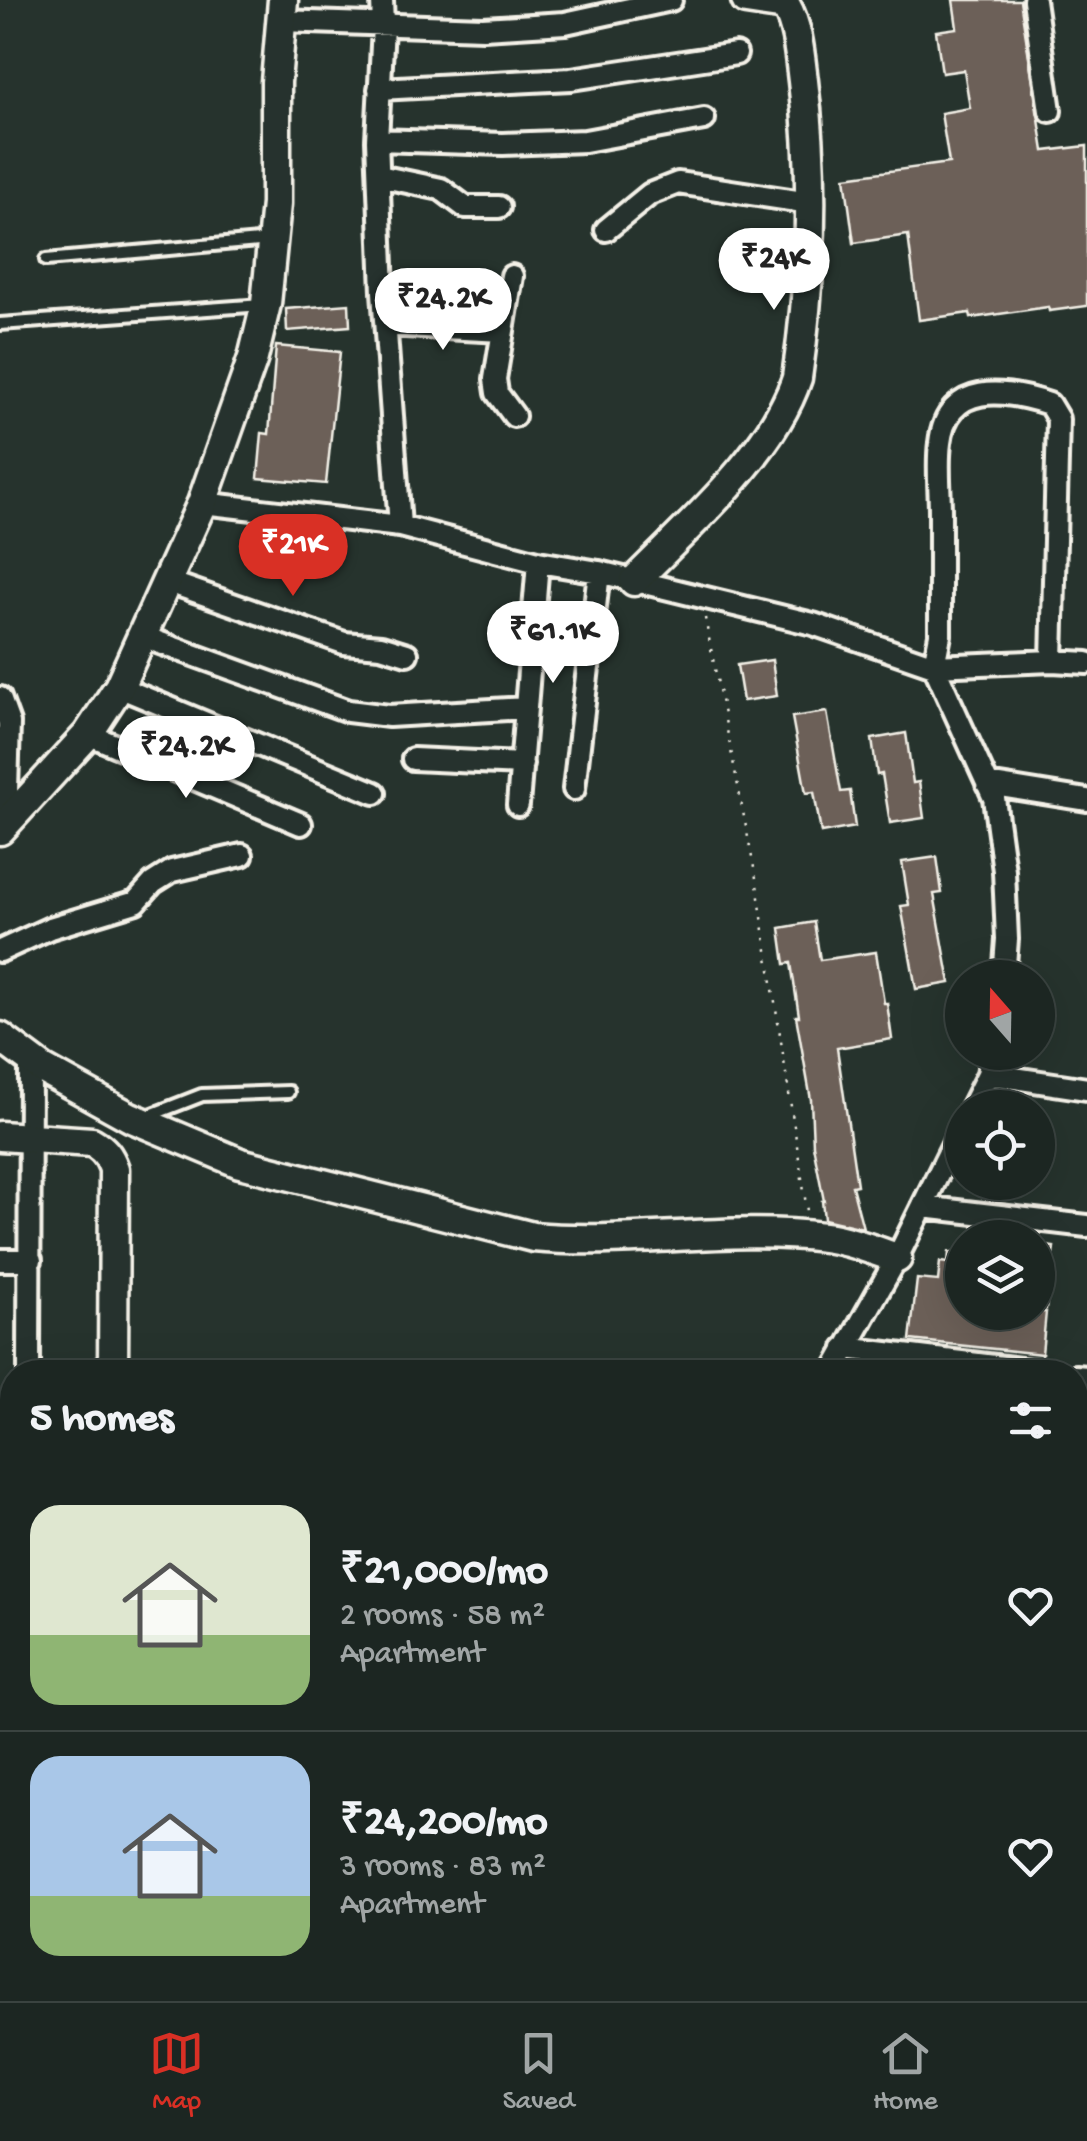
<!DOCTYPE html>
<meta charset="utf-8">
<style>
:root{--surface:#1c2622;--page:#252e2a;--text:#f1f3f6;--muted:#a0a5a5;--line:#3a4340;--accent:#d93025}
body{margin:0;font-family:"Gochi Hand",sans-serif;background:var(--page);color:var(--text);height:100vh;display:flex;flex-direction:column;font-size:38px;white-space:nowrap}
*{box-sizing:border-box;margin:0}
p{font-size:32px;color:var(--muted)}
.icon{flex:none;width:55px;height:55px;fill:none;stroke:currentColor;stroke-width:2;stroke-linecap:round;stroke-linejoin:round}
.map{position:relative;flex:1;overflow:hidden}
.sheet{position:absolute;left:0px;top:1360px;width:1088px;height:642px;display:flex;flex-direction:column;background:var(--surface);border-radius:40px 40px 0 0;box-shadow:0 10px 40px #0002,0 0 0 2px var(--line)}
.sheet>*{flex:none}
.needle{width:65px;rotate:340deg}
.controls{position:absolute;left:945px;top:960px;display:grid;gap:20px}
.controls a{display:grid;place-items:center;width:110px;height:110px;border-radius:50%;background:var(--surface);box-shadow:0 10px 40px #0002,0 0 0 2px var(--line);font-size:50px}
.price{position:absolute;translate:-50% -85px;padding:0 22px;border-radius:35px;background:#fff;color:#222;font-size:32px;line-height:65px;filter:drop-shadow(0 2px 5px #0008)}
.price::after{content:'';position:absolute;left:50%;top:60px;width:30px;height:22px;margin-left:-15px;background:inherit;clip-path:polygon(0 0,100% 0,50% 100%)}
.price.selected{background:var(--accent);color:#fff}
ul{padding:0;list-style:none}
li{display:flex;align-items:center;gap:30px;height:250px;padding:0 30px}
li+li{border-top:2px solid var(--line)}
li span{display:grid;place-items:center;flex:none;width:280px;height:200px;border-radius:30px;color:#555}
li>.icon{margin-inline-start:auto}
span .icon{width:120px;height:120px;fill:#fffc;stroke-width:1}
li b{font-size:42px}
h2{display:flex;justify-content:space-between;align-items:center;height:120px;padding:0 30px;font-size:42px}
.menu{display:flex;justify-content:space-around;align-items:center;height:140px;border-top:2px solid var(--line);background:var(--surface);font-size:28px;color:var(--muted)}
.menu a{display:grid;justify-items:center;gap:5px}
.menu .selected{color:var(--accent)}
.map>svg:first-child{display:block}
.built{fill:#3b403a}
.green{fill:#5b7156;stroke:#a8b19f;stroke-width:2.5}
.building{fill:#6c6059;stroke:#f4f1e8;stroke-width:2.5}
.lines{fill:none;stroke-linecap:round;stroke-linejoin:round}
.lane-casing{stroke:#f4f1e8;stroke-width:18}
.street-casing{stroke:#f4f1e8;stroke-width:28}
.secondary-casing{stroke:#f4f1e8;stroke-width:35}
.path{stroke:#f4f1e8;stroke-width:2.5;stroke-dasharray:2.5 8;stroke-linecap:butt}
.lane{stroke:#26332d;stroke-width:10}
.street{stroke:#26332d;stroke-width:20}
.secondary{stroke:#26332d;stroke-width:28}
</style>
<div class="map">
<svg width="1087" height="2001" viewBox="0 0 1087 2001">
<rect width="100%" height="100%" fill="#26332d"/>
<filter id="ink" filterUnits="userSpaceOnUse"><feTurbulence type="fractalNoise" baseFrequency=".01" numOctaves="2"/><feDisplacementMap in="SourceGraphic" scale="20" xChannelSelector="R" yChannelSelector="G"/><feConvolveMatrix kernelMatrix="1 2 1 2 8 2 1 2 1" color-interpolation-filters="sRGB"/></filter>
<g filter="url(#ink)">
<!-- built -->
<path class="built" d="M726,1990H915L921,2001H729Z"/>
<!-- green -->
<path class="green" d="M12,1806V1990H676L678,2001H0V1814Z"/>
<!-- building -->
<path class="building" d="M953,0H1020L1044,151L1087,146V306L1049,311L1048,307L971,318L970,313L919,320L908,235L854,243L845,177L949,163L941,113L970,108L964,70L942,73L936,31L957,28Z
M349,304L350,326L287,331L286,309Z
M276,346L340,352L326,484L258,478L262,433L269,434Z
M772,660L777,696L743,701L737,665Z
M827,712L841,792L850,791L855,827L821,833L814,792L806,793L792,717Z
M906,733L913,783L919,782L924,818L890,823L882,774L877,775L872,739Z
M937,857L942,893L934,894L950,983L916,989L901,906L909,905L902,862Z
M814,922L820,960L876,952L884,1003H887L892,1039L837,1048L857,1185L852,1186L863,1228L824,1219L822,1201H824L813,1145L811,1100L796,1016H799L791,963L785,964L780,928Z
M1038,1245L1054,1247L1046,1309H1038Z
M949,1252L962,1254V1312H1046L1042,1354L910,1340L917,1279L938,1281L940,1262L948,1263Z"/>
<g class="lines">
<defs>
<path id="lane" d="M46,260L270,240
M0,324L263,305
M143,1118L202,1095L288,1092
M804,1990L808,2001"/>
<path id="street" d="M382,0L383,26L377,140L383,292L400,526
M1034,0L1050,111
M281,21L483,28L565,23L671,0
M379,89L571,79L736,54
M377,140L503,144L585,141L704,119
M379,176L441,189L465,207H499
M606,230L650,194L678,183L810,203
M512,276L495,379L497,393L514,416
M386,325L503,331
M202,503L400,526L538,562L599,572L813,624L934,666L994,798L1004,871L1007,939L1004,978
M166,581L344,643L381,646L407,654
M141,636L348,711L389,716L526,708
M1052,661L1058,419L1049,404C1006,390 947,380 940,443C937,465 940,490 940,512C940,553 940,594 940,635L934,666L1052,661L1087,663
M119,687L375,793
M0,698L9,723L6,824
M88,734L301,824
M413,759L522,764
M987,784L1087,800
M574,789L599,572
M518,805L538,562
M0,951L50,928L136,902L153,883L172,871L242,855
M988,1074L1087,1089
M971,1108L988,1074L992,1052
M923,1207L1087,1226
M0,1260H31
M845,1348L1046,1372
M29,1372L30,1060
M833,1372L897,1258L962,1126
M1075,1376L1087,1377
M1075,1489L1087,1491
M3,1593L12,1612
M0,1723L12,1744
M1075,1823L1087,1822"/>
<path id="secondary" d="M634,581C689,525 772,454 797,378C811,281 815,178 803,81C800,57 798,27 786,6L746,0
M0,830L88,734L119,687L202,503L253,358L266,304L276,204V82L283,0
M0,1037L43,1069L130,1117L240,1163L533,1237C630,1246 727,1225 824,1237C849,1240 873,1250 897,1258
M0,1136L92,1142C104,1149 109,1155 114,1169L113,1372
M0,1595L12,1590
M936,1990L940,2001"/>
</defs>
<!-- lane casing -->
<use href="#lane" class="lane-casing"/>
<!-- street casing -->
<use href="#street" class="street-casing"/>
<!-- secondary casing -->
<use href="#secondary" class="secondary-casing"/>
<!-- path -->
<path class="path" d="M705,618L756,878L807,1211"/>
<!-- lane -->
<use href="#lane" class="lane"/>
<!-- street -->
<use href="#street" class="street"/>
<!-- secondary -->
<use href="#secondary" class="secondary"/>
</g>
</g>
</svg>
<div class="controls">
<a><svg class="needle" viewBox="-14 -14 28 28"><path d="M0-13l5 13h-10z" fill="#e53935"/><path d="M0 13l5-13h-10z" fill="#a0a5a5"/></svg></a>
<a><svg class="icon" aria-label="locate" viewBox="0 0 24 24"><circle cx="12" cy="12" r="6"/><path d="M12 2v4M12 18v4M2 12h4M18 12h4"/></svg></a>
<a><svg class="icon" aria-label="layers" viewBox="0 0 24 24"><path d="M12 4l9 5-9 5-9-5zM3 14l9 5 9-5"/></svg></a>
</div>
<b class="price" style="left:774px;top:313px">₹24K</b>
<b class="price" style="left:443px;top:353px">₹24.2K</b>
<b class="price selected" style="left:293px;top:599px">₹21K</b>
<b class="price" style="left:553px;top:686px">₹61.1K</b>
<b class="price" style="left:186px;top:801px">₹24.2K</b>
<section class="sheet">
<h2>5 homes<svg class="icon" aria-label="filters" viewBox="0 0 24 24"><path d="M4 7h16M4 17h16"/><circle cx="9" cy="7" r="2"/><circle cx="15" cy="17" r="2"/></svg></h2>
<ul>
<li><span style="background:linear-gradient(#dfe7d0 65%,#8fb573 0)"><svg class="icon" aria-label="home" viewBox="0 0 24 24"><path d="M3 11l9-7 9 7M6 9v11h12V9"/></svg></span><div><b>₹21,000/mo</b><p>2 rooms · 58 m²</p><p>Apartment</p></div><svg class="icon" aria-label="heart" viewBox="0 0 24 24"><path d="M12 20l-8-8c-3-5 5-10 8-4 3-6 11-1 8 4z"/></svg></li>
<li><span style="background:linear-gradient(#a9c7e8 70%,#8fb573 0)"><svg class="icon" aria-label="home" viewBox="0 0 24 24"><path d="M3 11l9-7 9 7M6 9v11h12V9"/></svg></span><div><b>₹24,200/mo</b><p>3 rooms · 83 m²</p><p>Apartment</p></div><svg class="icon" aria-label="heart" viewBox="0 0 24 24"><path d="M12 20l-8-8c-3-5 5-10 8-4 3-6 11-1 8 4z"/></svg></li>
</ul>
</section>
</div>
<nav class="menu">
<a class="selected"><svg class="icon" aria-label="map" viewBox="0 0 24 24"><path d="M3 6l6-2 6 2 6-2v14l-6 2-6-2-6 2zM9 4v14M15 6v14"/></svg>Map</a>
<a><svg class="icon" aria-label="saved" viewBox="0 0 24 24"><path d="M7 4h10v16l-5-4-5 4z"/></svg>Saved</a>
<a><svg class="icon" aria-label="home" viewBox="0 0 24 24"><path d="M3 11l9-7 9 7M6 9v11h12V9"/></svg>Home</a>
</nav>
